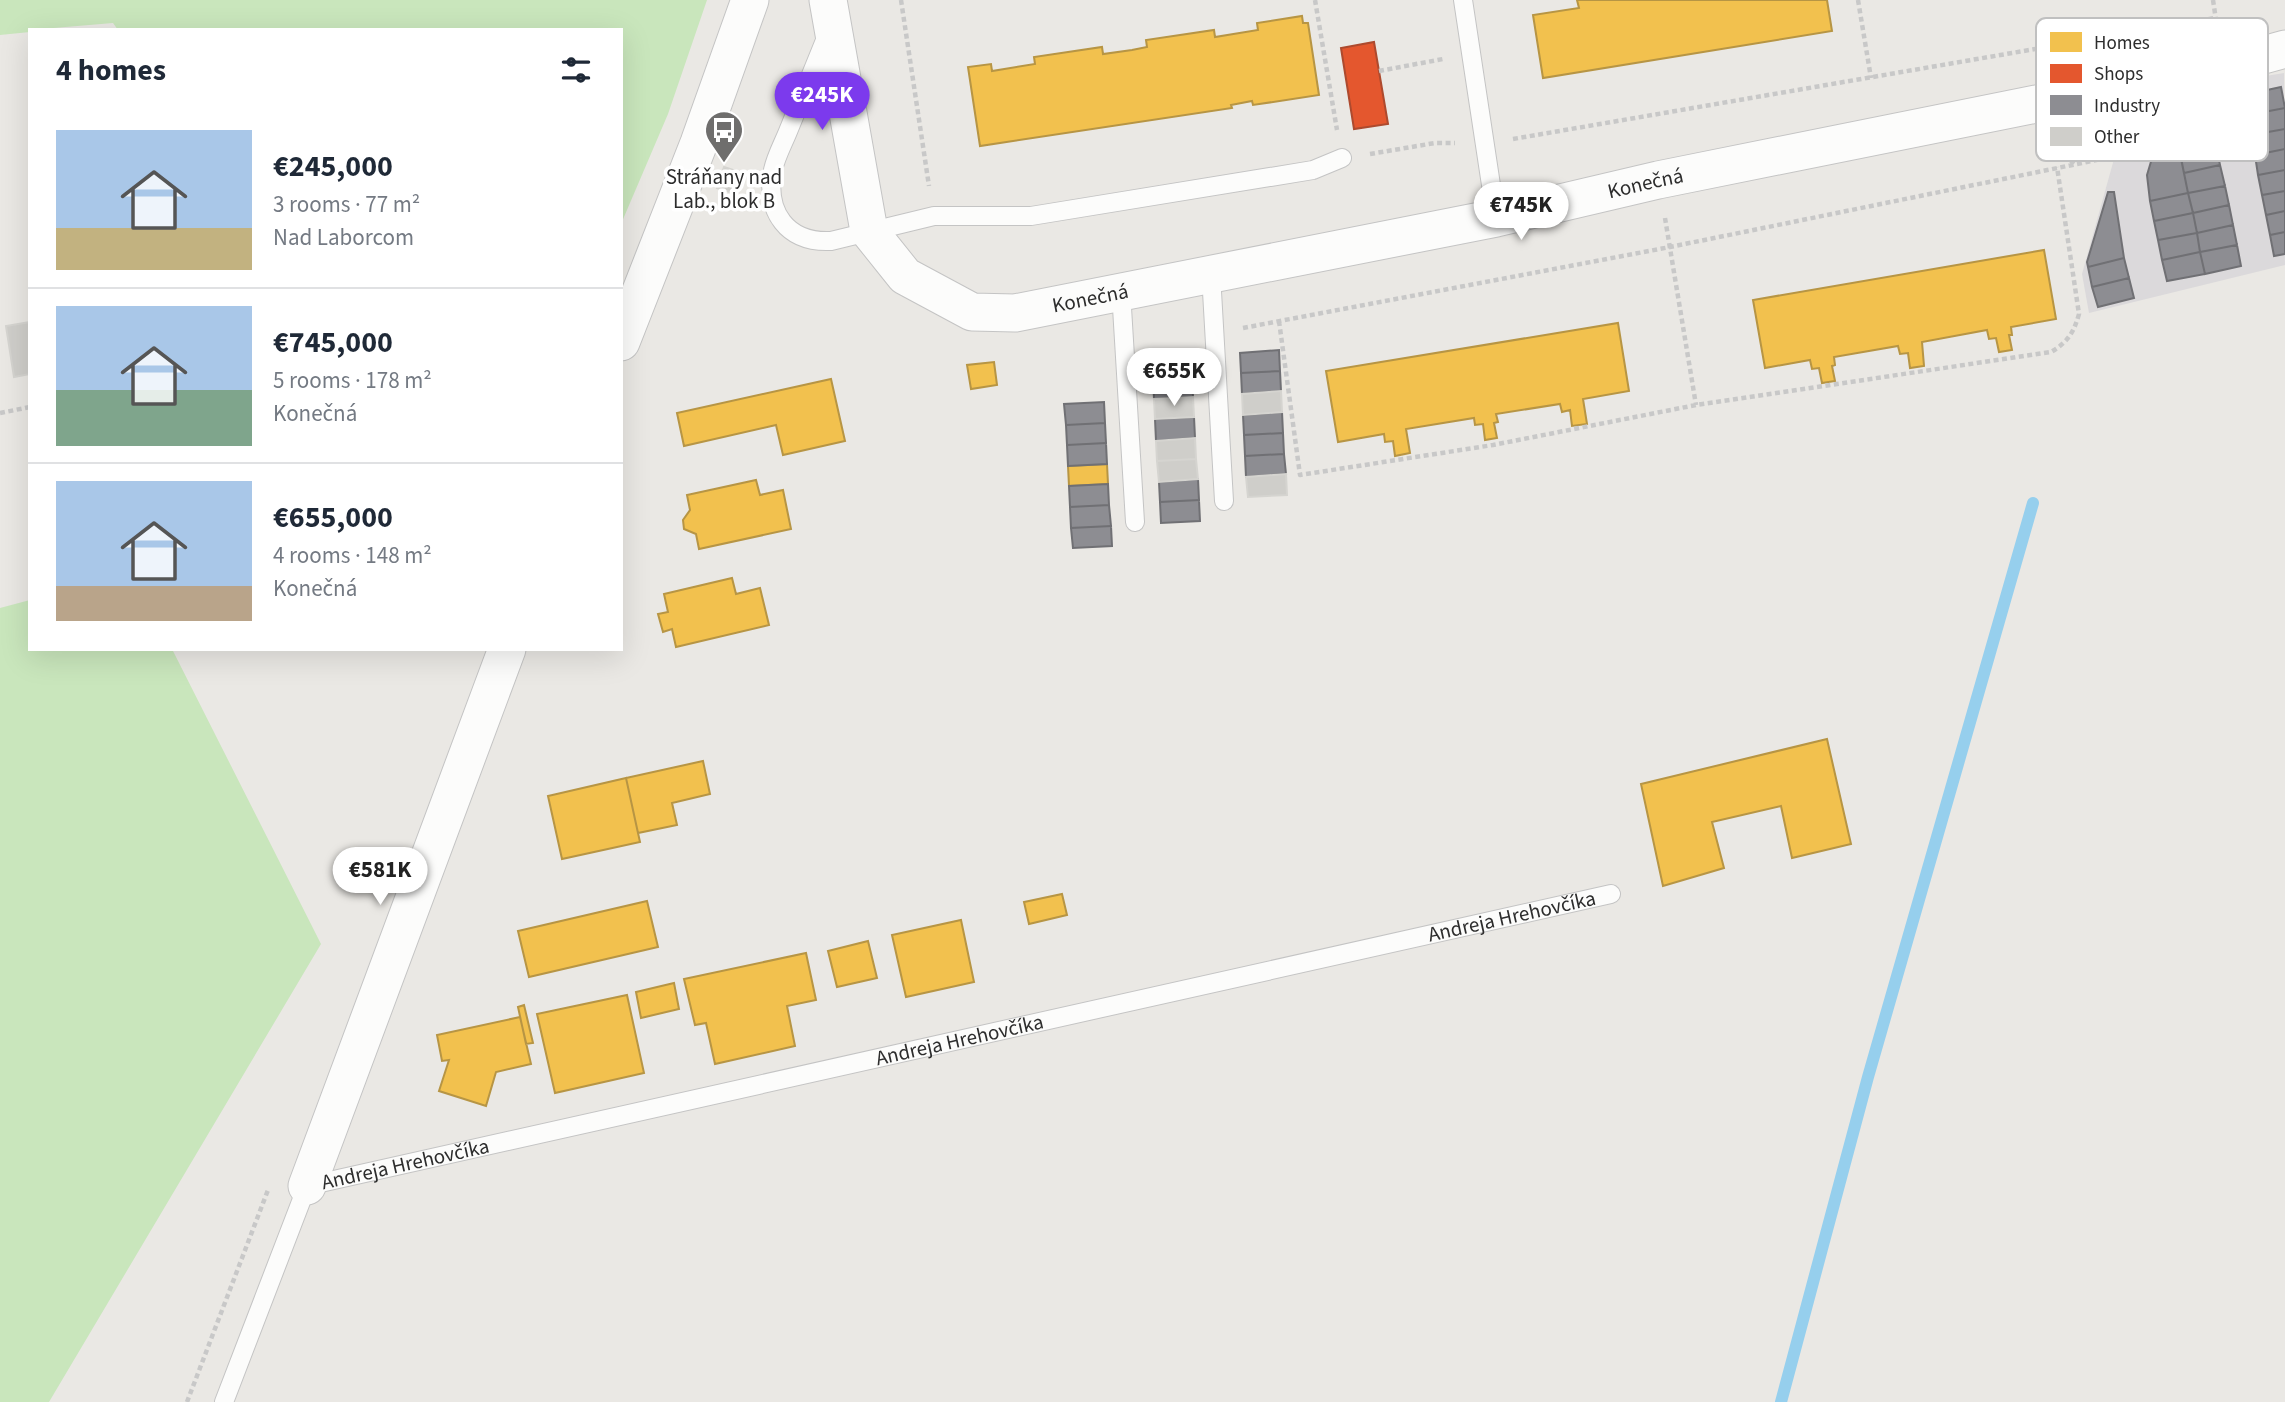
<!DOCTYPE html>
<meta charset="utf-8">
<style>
:root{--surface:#fff;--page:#f6f6f7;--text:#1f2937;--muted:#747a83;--line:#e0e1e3;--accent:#7c3aed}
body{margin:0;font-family:"Source Sans 3",sans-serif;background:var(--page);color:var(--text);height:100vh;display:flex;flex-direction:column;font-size:26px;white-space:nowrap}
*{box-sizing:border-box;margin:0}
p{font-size:23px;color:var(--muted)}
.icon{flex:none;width:38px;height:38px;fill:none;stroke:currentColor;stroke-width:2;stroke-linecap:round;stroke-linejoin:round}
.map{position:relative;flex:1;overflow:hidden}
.panel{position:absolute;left:28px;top:28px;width:595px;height:623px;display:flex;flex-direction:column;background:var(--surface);border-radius:0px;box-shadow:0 7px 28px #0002}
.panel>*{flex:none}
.price{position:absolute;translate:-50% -60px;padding:0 16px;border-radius:24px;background:#fff;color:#222;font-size:23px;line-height:46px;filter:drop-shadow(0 2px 4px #0008)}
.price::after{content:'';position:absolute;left:50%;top:42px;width:21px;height:16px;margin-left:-10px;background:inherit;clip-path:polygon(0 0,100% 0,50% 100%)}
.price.on{background:var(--accent);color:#fff}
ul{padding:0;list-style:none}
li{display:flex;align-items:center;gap:21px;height:175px;padding:0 28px}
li+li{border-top:2px solid var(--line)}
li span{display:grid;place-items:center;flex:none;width:196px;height:140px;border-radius:0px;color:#555}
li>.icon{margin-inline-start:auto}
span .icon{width:84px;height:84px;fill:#fffc;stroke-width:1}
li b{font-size:30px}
h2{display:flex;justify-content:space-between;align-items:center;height:84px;padding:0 28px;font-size:30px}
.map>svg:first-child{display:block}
.industrial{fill:#dbd9db}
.green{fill:#c9e6bc}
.homes{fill:#f2c14e;stroke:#b79544;stroke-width:2}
.shops{fill:#e4572e;stroke:#ad4a2e;stroke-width:2}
.industry{fill:#8d8d92;stroke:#707074;stroke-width:2}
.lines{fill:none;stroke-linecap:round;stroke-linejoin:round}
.stream{stroke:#96cfed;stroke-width:12}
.building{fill:#cfceca;stroke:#d5d4d0;stroke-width:2}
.lane-casing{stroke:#c4c4c4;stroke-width:20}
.street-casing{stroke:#c4c4c4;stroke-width:39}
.path{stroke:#c8c8c8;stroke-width:4.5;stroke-dasharray:5 3.5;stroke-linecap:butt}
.lane{stroke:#fcfcfb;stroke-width:18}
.street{stroke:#fcfcfb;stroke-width:37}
.labels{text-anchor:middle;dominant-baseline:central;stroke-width:7;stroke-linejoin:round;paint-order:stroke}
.poi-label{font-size:21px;fill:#2d2d2d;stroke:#fff}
.street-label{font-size:21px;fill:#2d2d2d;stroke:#fff}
.key{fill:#fff;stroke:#c0c0c0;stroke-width:2}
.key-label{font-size:19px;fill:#2d2d2d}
</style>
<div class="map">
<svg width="2285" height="1402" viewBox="0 0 2285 1402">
<rect width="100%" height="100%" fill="#eae8e4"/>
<!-- industrial -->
<path class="industrial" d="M2284,73L2285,265L2089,313L2082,274L2131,98Z"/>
<!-- green -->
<path class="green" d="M0,0H707L668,114L621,224V30H118L113,23L30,30V32L0,35Z
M30,600V649H172L321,944L49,1402H0V608Z"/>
<!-- homes -->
<path class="homes" d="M1577,0H1827L1832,31L1543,78L1533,15L1579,8Z
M1302,16L1303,23H1308L1319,95L1253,105L1252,101L1231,105L1232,108L980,146L968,67L991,64L992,71L1035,64L1034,57L1102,47L1103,54L1132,50L1147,47L1146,40L1214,30L1215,37L1258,30L1257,23Z
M2044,250L2056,319L2011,327L2012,335H2009L2012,350L1999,352L1996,338L1989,339L1987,330L1922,342L1924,366L1910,368L1908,353L1900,354L1898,346L1834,357L1835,365L1832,366L1835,381L1822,383L1819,368L1812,369L1810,360L1765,368L1753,300Z
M1618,323L1629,391L1583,399L1587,424L1572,426L1570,410L1562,412L1560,404L1496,414L1498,422L1494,423L1497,438L1485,440L1483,424L1475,425L1474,418L1406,429L1410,453L1395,456L1393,441L1385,442L1384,434L1338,442L1326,371Z
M994,362L997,385L971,389L967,365Z
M831,379L845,441L783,455L776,425L684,446L677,413Z
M1107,464L1108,484L1069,486L1068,466Z
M756,480L760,495L783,490L791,529L699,549L696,534L684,529L683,520L690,510L687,495Z
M732,578L736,594L760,588L769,625L676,647L672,629L663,632L658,614L668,612L664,594Z
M1827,739L1851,844L1792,858L1781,806L1712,822L1724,868L1663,886L1641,784Z
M703,761L710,794L672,803L677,825L638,833L626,778Z
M626,778L640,842L562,859L548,796Z
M1062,894L1067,915L1029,924L1024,902Z
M647,901L658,947L529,977L518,931Z
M961,920L974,982L906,997L892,935Z
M868,941L877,978L837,987L828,951Z
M806,953L816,1000L787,1006L795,1046L715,1064L706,1023L695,1025L684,979Z
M674,983L679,1009L641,1018L636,992Z
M627,995L644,1073L555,1093L537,1014Z
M524,1005L533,1043L526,1044L518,1007Z
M520,1017L531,1064L496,1072L486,1106L439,1091L449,1060L442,1061L437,1035Z"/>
<!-- shops -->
<path class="shops" d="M1374,42L1388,124L1354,129L1341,48Z"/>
<!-- industry -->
<path class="industry" d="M2281,87L2285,108L2248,115L2244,95Z
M2285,108V129L2251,135L2248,115Z
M2285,129V149L2255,155L2251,135Z
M2176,134L2188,193L2150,201L2147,175L2158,138Z
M2216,145L2220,165L2184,173L2180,153Z
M2285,149V170L2258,175L2255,155Z
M2220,165L2225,186L2188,193L2184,173Z
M2285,170V191L2262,195L2258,175Z
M2225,186L2229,205L2193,213L2188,193Z
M2285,191V211L2266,215L2262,195Z
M2108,192H2114L2124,258L2088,267L2087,262Z
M2188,193L2193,213L2154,221L2150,201Z
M2229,205L2233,225L2197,233L2193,213Z
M2285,211V232L2270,235L2266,215Z
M2193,213L2197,233L2158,240L2154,221Z
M2233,225L2237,245L2200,252L2197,233Z
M2285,232V254L2274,256L2270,235Z
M2197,233L2200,252L2162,260L2158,240Z
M2237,245L2241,266L2205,274L2200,252Z
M2200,252L2205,274L2167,281L2162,260Z
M2124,258L2129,278L2092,287L2088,267Z
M2129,278L2134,298L2098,307L2092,287Z
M1279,350L1280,371L1241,373L1240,353Z
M1280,371L1281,391L1242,394L1241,373Z
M1192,376L1193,397L1154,399L1153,378Z
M1104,402L1105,423L1066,425L1064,404Z
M1282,412L1283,433L1244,435L1243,415Z
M1194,417L1195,438L1156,441L1155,419Z
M1105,423L1106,443L1067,445L1066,425Z
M1283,433L1284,454L1245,456L1244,435Z
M1106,443L1107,464L1068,466L1067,445Z
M1284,454L1286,474L1246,477L1245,456Z
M1198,479L1199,500L1160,502L1159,482Z
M1108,484L1109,505L1070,507L1069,486Z
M1199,500L1200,521L1161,523L1160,502Z
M1109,505L1111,526L1071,528L1070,507Z
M1111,526L1112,546L1073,548L1071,528Z"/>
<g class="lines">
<!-- stream -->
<path class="stream" d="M1781,1402L1868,1077L2033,503"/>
</g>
<!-- building -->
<path class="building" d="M724,167L739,172L733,193L717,188Z
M30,322V374L14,377L6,326Z
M1281,391L1282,412L1243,415L1242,394Z
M1193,397L1194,417L1155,419L1154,399Z
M1195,438L1196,459L1157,461L1156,441Z
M1196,459L1198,479L1159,482L1157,461Z
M1286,474L1287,495L1248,497L1246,477Z"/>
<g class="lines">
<defs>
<g id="lane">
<path d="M1463,0L1496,218"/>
<path d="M828,33C815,65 802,97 789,129C784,142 776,156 773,170C765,212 787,243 831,241L934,216H1031L1313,170L1342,158"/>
<path d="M1211,274L1224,501"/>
<path d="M1121,291L1135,522"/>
<path id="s1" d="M224,1402L307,1186L1611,894"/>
</g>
<g id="street">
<path id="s2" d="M828,0L869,231L905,276L972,312L1015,313L1496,218L1658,180L2220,67L2285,49"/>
<path d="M621,342L699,143L750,0"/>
<path d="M307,1186L507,649"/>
</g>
</defs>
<!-- lane casing -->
<use href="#lane" class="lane-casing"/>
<!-- street casing -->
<use href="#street" class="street-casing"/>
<!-- path -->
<path class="path" d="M901,0L929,186
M1315,0L1337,130
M1858,0L1871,78
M2213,0L2216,20
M1379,71L1443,59
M1513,139L2215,18
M1370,154L1435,143H1455
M2071,164L2097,133
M1665,218L1696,405
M1279,321L1300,475L1493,445L1696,405L2051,352C2068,342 2074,332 2079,314L2057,167
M1243,328L1670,247L2126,154
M0,413L30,407
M187,1402L268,1190"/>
<!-- lane -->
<use href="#lane" class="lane"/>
<!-- street -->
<use href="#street" class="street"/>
</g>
<!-- icons -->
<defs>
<symbol id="bus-pin" viewBox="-11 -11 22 30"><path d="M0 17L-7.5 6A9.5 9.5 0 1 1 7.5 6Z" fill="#6f6e6d" stroke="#fff"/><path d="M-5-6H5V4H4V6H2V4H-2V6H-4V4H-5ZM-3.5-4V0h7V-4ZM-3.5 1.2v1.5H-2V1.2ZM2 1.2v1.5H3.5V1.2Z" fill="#fff"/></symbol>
</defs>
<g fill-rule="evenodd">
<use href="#bus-pin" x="702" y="108" width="44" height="60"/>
</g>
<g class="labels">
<!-- poi labels -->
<g class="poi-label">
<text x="724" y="177">Stráňany nad<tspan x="724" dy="24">Lab., blok B</tspan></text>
</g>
<!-- street labels -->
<g class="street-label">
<text stroke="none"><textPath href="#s2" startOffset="1055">Konečná</textPath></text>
<text stroke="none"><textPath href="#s2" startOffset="488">Konečná</textPath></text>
<text stroke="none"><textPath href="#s1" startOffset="1466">Andreja Hrehovčíka</textPath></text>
<text stroke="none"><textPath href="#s1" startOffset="900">Andreja Hrehovčíka</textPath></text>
<text stroke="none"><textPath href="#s1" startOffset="332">Andreja Hrehovčíka</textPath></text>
</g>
</g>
<!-- legend -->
<rect x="2036" y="18" width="232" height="143" rx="10" class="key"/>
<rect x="2050" y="32" width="32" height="20" fill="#f2c14e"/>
<rect x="2050" y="64" width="32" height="19" fill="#e4572e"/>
<rect x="2050" y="95" width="32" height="20" fill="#8d8d92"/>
<rect x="2050" y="127" width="32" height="19" fill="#cfceca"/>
<g class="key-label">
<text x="2094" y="49">Homes</text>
<text x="2094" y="80">Shops</text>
<text x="2094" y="112">Industry</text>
<text x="2094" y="143">Other</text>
</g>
</svg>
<b class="price on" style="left:822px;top:132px">€245K</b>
<b class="price" style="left:1521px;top:242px">€745K</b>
<b class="price" style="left:1174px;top:408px">€655K</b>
<b class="price" style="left:380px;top:907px">€581K</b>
<section class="panel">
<h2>4 homes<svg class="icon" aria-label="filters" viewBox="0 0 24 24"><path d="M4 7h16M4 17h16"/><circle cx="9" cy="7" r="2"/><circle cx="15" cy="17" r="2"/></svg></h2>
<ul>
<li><span style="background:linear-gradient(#a9c7e8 70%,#c2b280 0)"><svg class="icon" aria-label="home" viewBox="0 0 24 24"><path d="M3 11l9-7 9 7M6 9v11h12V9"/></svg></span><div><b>€245,000</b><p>3 rooms · 77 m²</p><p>Nad Laborcom</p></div></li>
<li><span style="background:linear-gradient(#a9c7e8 60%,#7fa58c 0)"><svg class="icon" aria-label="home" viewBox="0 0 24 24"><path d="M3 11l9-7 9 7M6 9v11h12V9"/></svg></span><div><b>€745,000</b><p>5 rooms · 178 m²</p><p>Konečná</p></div></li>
<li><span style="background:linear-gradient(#a9c7e8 75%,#b9a48a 0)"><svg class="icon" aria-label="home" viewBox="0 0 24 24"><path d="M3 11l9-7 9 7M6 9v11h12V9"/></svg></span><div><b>€655,000</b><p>4 rooms · 148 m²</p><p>Konečná</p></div></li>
</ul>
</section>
</div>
